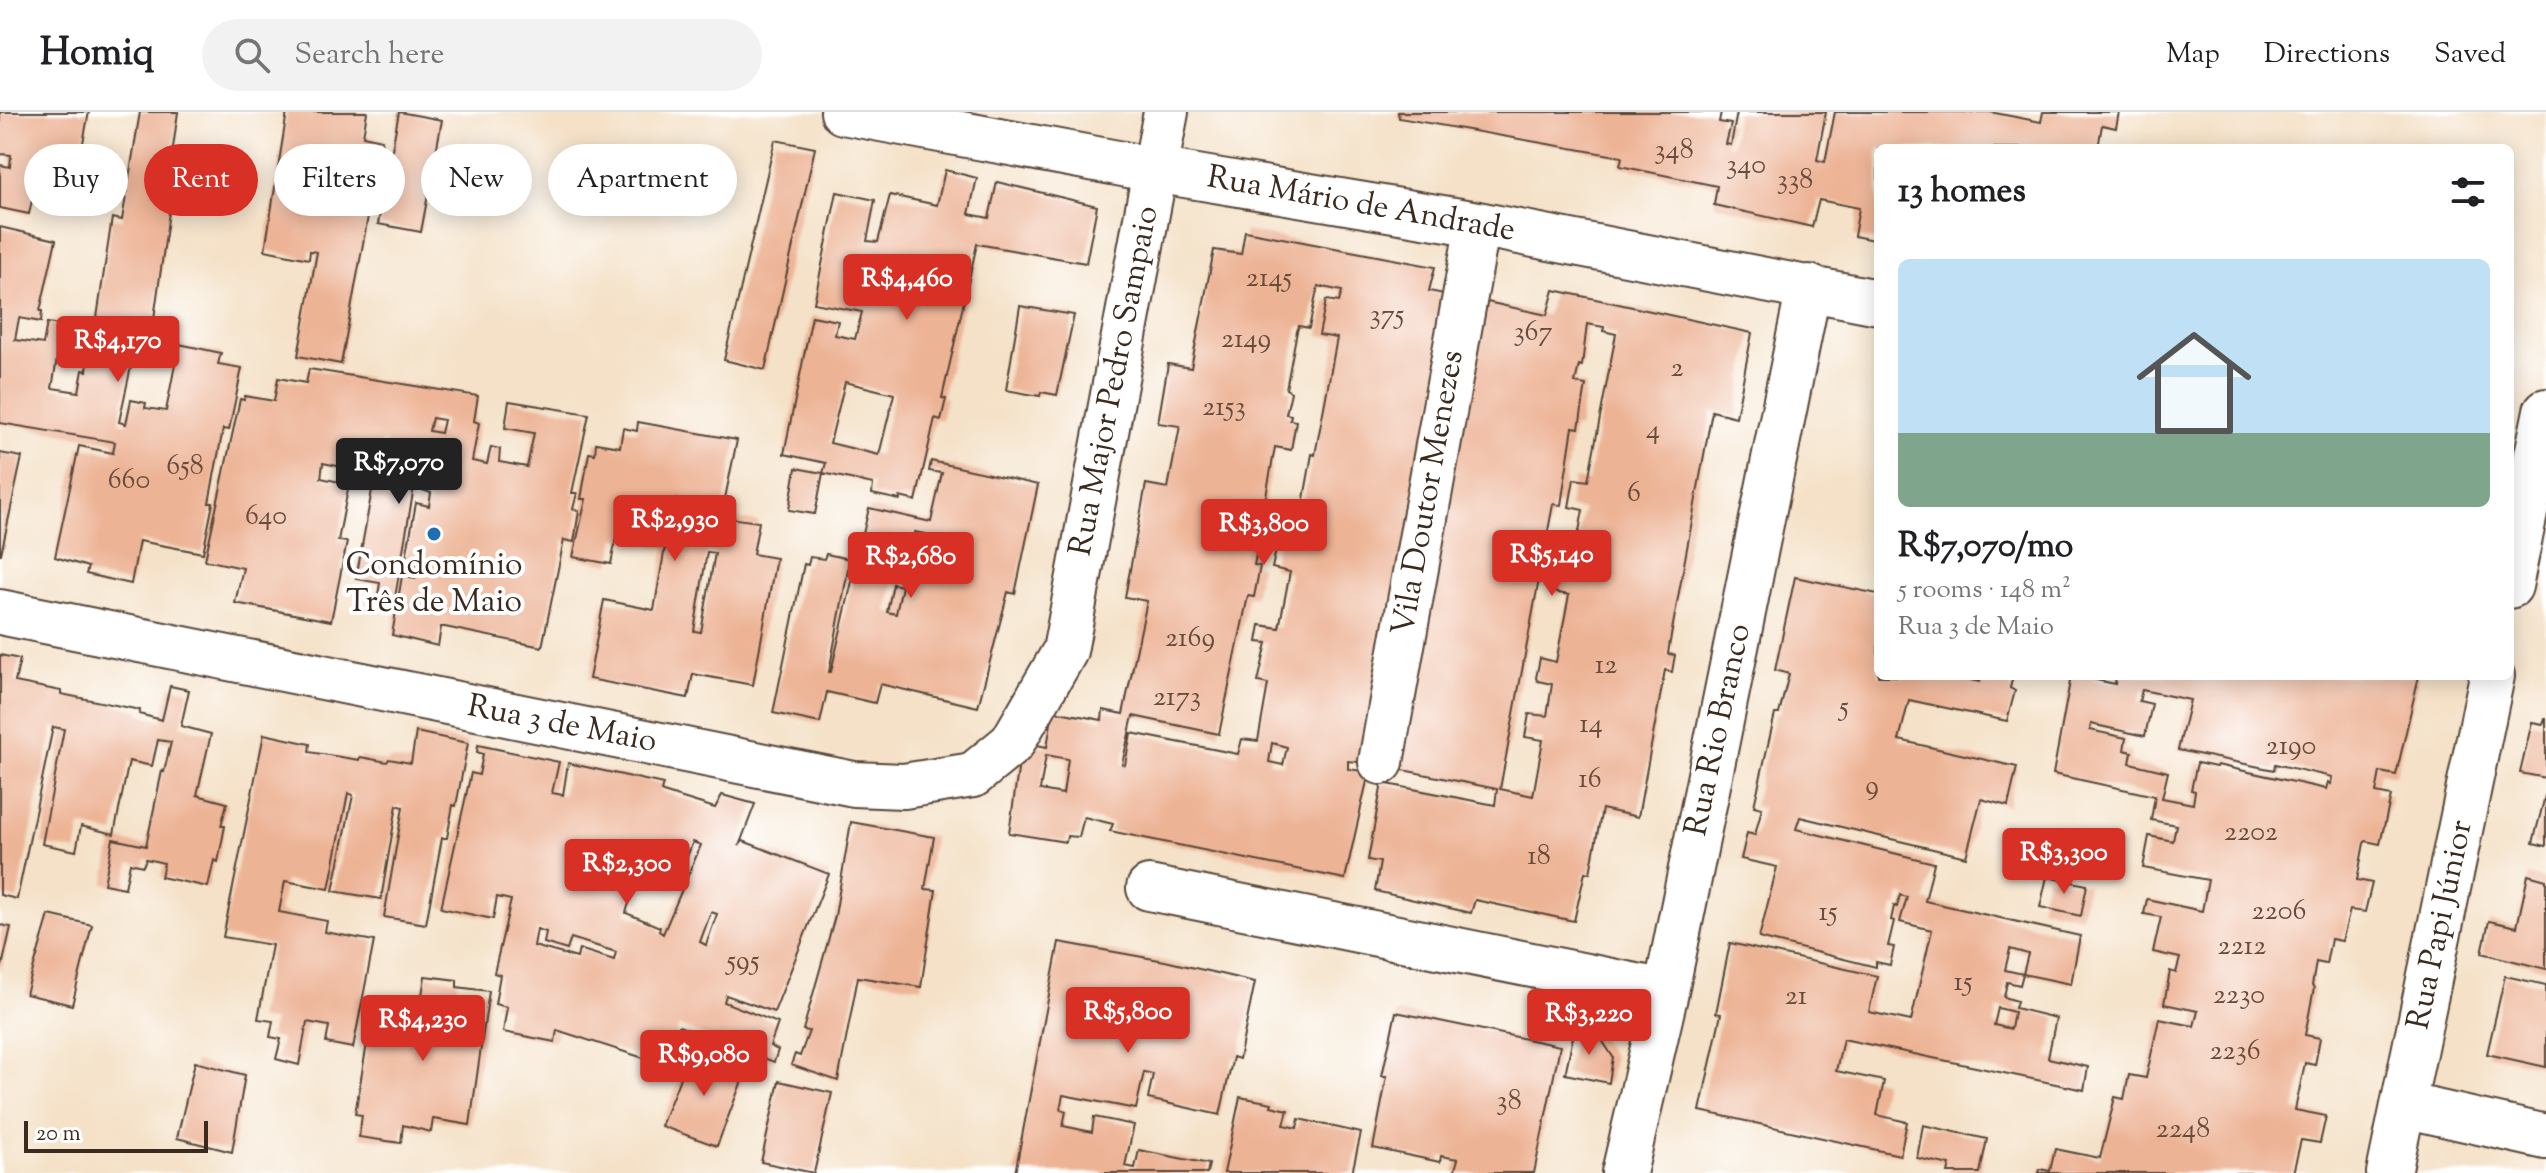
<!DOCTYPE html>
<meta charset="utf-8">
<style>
:root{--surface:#fff;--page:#f2f2f2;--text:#202124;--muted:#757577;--line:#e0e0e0;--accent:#d93025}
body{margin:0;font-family:"Sorts Mill Goudy",serif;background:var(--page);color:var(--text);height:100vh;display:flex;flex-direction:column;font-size:30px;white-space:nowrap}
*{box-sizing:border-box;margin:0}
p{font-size:26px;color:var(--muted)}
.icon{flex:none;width:44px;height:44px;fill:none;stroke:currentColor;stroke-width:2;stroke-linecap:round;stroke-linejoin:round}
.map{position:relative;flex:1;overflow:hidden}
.details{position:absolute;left:1874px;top:32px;width:640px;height:536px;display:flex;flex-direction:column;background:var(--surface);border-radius:12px;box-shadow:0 4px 20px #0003}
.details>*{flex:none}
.hud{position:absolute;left:24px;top:32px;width:760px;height:72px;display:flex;gap:16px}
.scale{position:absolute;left:24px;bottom:20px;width:184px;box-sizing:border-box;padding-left:8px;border:4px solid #3b2a1e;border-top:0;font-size:22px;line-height:28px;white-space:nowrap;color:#3b2a1e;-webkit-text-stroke:6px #fff;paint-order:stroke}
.price{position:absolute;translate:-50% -68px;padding:0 18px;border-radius:8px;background:var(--accent);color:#fff;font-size:26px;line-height:52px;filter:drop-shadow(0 2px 4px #0008)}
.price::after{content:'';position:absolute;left:50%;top:48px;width:24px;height:18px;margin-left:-12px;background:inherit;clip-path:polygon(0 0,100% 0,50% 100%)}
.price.active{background:#222;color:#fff}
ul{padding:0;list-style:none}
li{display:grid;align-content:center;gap:16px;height:424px;padding:0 24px}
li+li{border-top:2px solid var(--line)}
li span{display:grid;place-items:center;height:248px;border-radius:12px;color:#555}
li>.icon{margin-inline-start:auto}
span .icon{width:144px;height:144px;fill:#fffc;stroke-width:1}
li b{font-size:34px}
h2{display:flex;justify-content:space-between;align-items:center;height:96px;padding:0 24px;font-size:34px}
.pill{padding:0 28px;border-radius:36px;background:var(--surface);box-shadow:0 4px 20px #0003;font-size:28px;line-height:72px}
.pill.active{background:var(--accent);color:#fff}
header{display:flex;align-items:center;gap:48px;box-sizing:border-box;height:112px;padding:0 40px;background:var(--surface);border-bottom:2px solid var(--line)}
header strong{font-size:38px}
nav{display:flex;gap:44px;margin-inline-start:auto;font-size:28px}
.search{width:560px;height:72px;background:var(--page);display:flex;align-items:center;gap:20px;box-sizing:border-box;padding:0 28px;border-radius:44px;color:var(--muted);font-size:30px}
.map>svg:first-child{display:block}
.building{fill:#edb395;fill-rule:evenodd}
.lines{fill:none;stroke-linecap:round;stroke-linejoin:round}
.street-casing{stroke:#574537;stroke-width:48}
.street{stroke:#fff;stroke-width:44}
.poi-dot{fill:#1f6fb2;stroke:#fff;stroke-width:3}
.labels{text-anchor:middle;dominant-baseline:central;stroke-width:8;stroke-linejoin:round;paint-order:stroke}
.number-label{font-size:28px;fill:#684c3c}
.street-label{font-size:32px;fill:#3b2a1e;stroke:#fff}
.poi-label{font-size:32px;fill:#3b2a1e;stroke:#fff}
</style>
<header>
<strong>Homiq</strong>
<div class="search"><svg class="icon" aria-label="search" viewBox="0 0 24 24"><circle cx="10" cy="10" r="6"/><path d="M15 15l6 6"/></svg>Search here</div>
<nav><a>Map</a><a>Directions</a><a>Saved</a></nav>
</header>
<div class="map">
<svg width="2546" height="1061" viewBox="0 0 2546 1061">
<rect width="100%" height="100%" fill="#fff"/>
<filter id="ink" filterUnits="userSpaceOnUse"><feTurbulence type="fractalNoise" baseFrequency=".0125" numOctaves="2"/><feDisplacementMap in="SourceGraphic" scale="16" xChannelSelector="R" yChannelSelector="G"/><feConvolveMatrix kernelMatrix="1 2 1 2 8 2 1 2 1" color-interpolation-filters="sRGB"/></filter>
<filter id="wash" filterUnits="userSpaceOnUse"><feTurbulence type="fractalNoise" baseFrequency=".006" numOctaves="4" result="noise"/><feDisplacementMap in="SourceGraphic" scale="32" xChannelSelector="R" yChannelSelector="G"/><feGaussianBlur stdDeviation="1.8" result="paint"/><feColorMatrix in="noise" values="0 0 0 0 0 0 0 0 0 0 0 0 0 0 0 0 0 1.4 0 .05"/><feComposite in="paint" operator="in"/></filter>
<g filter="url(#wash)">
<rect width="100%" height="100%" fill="#f4e1c7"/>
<g id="blocks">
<!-- building -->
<path class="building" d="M0,0H89L73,82L35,74L29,102L0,96V53L10,55L11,43L0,42Z
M140,0H178L167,79H172L151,228L138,225L137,227L119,310L126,312L131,288L146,291L145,296L166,299L179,232L221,241L218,252L242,256L229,318L223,317L209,391H213L203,441L139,429L131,472L86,462L88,455L55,445L79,334L113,341L115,330L0,311V115L56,128L40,199H42L41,210L19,206L15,228L43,232L47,211L95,219L112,106L122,108ZM58,241L88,246L87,259L83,258L79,280L52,276Z
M287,0H367L363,24L382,28L341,252L298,244L317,140L310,139L309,147L265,138Z
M399,0L442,8L421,120L378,112Z
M1398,0H1721L1719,10L1731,12L1726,32L1731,33L1737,0H1826L1817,48L1825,50L1835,0H1990L2041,10L2043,0H2119L2116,16L2102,13L2098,36H1878V129L1854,124L1859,96L1819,88L1812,115L1714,93L1717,74L1620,54L1622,45L1399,6Z
M775,28L815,36L765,258L724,248Z
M945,58L977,66L969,102L989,106L997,70L1097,94L1086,151L977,132L942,286L946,287L941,308L935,306L916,389L900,385V388L872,382L873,372L823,361L826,351L784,342L812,204L838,209L835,223L855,227L862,200L814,191L837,80L875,88L867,129L878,130L890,83L937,93ZM845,270L894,282L879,343L830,331Z
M1245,119L1435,155L1429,179L1454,184L1367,651L1348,649V657L1369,660L1345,767L1110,719L1113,712L1084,705L1079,725L1067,724L1066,730L1009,721L1022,630L1047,635L1053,599L1102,608L1103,598L1123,602L1147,489L1125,485L1146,372L1168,376L1180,314L1158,311L1168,252L1191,256L1214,138L1241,142ZM1318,174L1342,179L1339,190L1326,188L1319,223L1337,226L1315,343L1312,342L1297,426L1279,424L1272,456L1290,460L1279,516L1260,513L1258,524L1257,530L1267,531L1258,570L1268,572L1258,629L1242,627L1238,642L1131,621L1125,653L1122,652L1133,604L1219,622L1248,484L1254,485L1260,454L1254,453L1266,396L1264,395L1275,335L1291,338L1296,309L1290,308L1291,303L1286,302L1291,280L1286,277L1297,219L1299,214L1309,216ZM1272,631L1287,635L1283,653L1269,650ZM1046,643L1068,647L1063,682L1040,678Z
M1554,178L1752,221L1736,305L1712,299L1669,535L1668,542L1675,543L1672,560L1665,558L1638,705L1602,697L1590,761L1585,760L1574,809L1475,788L1471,801L1375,779L1380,750L1368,748L1382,671L1495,693L1497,677L1393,656L1487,190L1547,203ZM1587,212L1604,215L1603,219L1616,222L1588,369L1574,367L1569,395L1583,398L1572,457L1558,454L1553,480L1569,483L1556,550L1540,546L1536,566L1538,569L1552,572L1547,604L1529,602L1525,625L1543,628L1533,684L1500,677L1553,392L1561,393L1573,315L1579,316L1586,273L1575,271L1579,253L1582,254Z
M1020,194L1074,203L1057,283L1041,280L1040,284L1006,278Z
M309,257L478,284L474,309L479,311L472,349L487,352L491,335L500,337L499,350L527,355L534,321L505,316L509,289L589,302L572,381H577L573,397L579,399L574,430L564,428L542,535L445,515H441L438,534L392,523L402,464L416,466L419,454L405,451L416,391L429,394L431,381L414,375L393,497L376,494L380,471L356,467L374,367H378L386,330L382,329L380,335L361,332L356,358L323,351L321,366L349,372L338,429L347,430L331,509L235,491L243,456L205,448L240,287L244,288L245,284L274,289L278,266L306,271ZM432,306L444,308L441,321L429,319Z
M638,310L737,328L723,396L674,387L670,408L712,416L711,418L719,420L722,405L759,410L753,442L776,446L753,573L693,562L688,586L589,567L604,488L654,498L665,435L616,426L611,452L573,445L586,387H581L589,341L595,342L596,331L620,335L623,316L637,319ZM707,440L715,441L701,520L694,519Z
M0,341L22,345L1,442H0Z
M931,349L1038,373L1015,482L1008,480L978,595L880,572L875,591L827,580L820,611L773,601L804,452L808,453L810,445L824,447L826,442L850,447L829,560H831L869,396L931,410L942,361L929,359ZM915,420L926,422L921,446L910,444ZM893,472L902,474L896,502L887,500Z
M796,356L823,361L815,402L789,398Z
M1795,465L1878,482V564H1952L1980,570L1981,564H2013L2010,576L2015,579L2007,609L1909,588L1899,628L2017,655L2008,694L1981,687L1966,745L1800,705L1796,717L1934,751L1925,789L2080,824L2071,872L2023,862L2020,873L2007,870L2004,885L2017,889L2015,896L2056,906L2048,946L2088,955L2084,978L1843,927L1836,959L1884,969L1877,1003L1907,1010L1900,1043L1700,999L1721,902L1716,901L1730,831L1877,864L1869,900L1911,909L1932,818L1900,810L1907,785L1900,783L1897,795L1894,794L1891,808L1894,809L1888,834L1894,835L1890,853L1876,850V855L1759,826L1777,755L1741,747L1747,721L1755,723L1762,696L1754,694L1775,602H1779L1789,562L1775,558ZM2010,837L2028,842L2023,862L2005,858ZM1998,896L2014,900L2011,917L1994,913Z
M0,543L20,547L15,570L61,579V582L140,598L139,602L162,608L170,574L189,578L181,614L211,622L197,683L227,691L221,714H225L218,750L214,748L208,775L161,765L164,751L146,747L143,754L130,751L125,776L104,772L113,727L146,734L162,659L164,660L171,630L158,628L152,654L129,649L114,722L81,714L76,739L42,732L64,617L53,615L17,787L0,783Z
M2071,564H2093L2092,567L2115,572L2116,564H2419L2396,663L2380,660L2376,681L2391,684L2380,732L2366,729L2364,731L2357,768L2372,771L2365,800L2350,798L2342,829L2331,827L2326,852L2316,850L2312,874L2314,876L2305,923L2320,926L2315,953L2305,951L2295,998L2326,1004L2320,1031L2301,1028L2293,1061H2039L2040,1057L2050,1059L2055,1037L2100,1046L2115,985L2124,987L2129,963L2146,966L2159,907L2194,914L2198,899L2164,892L2170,859L2176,861L2180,846L2153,840L2161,805L2144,802L2147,787L2202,799L2208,768L2143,756L2149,724L2173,729L2176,713L2151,708L2155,684L2053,662ZM2142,578L2190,588L2178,638L2274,658L2275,652L2332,665L2331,672L2328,670L2326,677L2217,653L2216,655L2197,651L2191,678L2195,679L2193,692L2162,686L2168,660L2130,651L2132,640L2124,638L2126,626L2090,618L2091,612L2145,624L2152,592L2139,589Z
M2545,606H2546V666L2520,661L2532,610L2543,612Z
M416,620L468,631L456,694L453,693L447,726H442L426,812L384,805L403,695L397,693L381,787L333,779L353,683L348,681L329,777L285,769L279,800L327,809L325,820L374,829L353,936L326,931L329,914L307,910L299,953L276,947L281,927L270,925L273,909L258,907L272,833L223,825L264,622L310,632L309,640L359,648L360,645L387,650L389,647L411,651Z
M478,633L559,650L552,681L563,683L568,651L663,672L661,679L663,680L715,696L722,683L755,692L739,734L743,729L829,762L774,900L726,883L724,890L778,911L770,934L778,938L774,950L679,914L665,953L557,918L555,930L503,920L507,895L495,892L500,863L494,861L511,788L497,785L493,807L441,796L471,661L479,663L483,642L477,640ZM693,730L701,733L663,822L659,819L660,815L626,801L637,764L673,778ZM711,800L717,802L706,833L700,830ZM537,817L546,820L544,831L567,838L571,826L616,840L614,848L579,837L577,846L534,834Z
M2545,684H2546V734L2533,731Z
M851,710L934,725L925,777L936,778L921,875L858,865L838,969L791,953L795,942L800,944L809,919L803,918L835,804Z
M2528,763L2546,768V857L2482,841L2489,809L2517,815Z
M2047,765L2087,773L2081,804L2040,795Z
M49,803L92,813L72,893L26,882Z
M0,813L11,815L1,859H0Z
M1059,830L1165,849L1255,870L1239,947L1233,945L1220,1003L1148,987L1153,962L1144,960L1136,997L1063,983L1060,997L1066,999L1063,1014L1092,1020L1094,1005L1134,1013L1125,1054L1135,1056L1139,1038L1209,1052L1207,1061H1015Z
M425,864L457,868V875L489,879L470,1013L433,1007L431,1020L403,1013L401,1031L359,1025L362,1003L355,1002L372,902L418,909Z
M2505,864L2546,873V955L2487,942Z
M1396,900L1560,934L1534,1061H1454L1458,1047L1441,1044L1440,1050L1373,1036L1387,964H1382Z
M1575,916L1598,922L1613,945L1609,971L1565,962Z
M692,936L746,958L717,1034L661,1014Z
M195,950L245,963L232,1040L177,1026Z
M779,969L832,981L814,1061L761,1050Z
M1240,985L1272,991L1271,994L1288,998L1284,1013L1297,1016L1299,1007L1361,1021L1352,1061H1224Z
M1923,1013L1987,1027L1980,1061H1948L1950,1053L1917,1046Z"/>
</g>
</g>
<g filter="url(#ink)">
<use href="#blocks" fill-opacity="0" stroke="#574537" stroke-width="2"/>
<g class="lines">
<defs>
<path id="street" d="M843,0L1155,58L1478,112L1878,190
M2510,474L2546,299
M0,500L854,672L904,674L973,663L1012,631L1065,539L1166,0
M1381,650L1478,112
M1149,776L1666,880
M2404,993L2546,1025
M1624,1061L1666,880L1809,175
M2389,1061L2492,564"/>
</defs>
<!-- street casing -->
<use href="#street" class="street-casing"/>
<!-- street -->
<use href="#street" class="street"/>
</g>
</g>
<!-- markers -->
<circle class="poi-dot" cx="434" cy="422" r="8"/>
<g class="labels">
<!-- number labels -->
<g class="number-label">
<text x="1674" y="39">348</text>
<text x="1746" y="54">340</text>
<text x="1795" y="69">338</text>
<text x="1269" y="167">2145</text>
<text x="1387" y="204">375</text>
<text x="1533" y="221">367</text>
<text x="1246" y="228">2149</text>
<text x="1677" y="257">2</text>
<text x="1224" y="296">2153</text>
<text x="1653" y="319">4</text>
<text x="185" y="355">658</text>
<text x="129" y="369">660</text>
<text x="1634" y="382">6</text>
<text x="266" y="405">640</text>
<text x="1190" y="527">2169</text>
<text x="1606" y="554">12</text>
<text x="1177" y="586">2173</text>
<text x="1844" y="596">5</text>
<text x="1591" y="613">14</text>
<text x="2291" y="635">2190</text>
<text x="1590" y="668">16</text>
<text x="1872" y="675">9</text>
<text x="2251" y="721">2202</text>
<text x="1539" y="745">18</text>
<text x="2279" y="800">2206</text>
<text x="1828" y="801">15</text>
<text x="2242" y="835">2212</text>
<text x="743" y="850">595</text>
<text x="1963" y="871">15</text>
<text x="2239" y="884">2230</text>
<text x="1796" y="885">21</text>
<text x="2235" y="940">2236</text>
<text x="1509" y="990">38</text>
<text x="2183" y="1018">2248</text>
</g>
<!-- street labels -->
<g class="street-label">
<text transform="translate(1361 93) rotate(10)">Rua Mário de Andrade</text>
<text transform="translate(1115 269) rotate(-79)">Rua Major Pedro Sampaio</text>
<text transform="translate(1429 381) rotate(-80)">Vila Doutor Menezes</text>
<text transform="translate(562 613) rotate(11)">Rua 3 de Maio</text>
<text transform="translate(1719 618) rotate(-78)">Rua Rio Branco</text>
<text transform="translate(2441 813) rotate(-78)">Rua Papi Júnior</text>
</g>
<!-- poi labels -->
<g class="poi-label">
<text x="434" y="454">Condomínio<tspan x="434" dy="37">Três de Maio</tspan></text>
</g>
</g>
</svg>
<div class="scale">20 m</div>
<b class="price" style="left:907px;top:210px">R$4,460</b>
<b class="price" style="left:118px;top:272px">R$4,170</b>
<b class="price active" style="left:399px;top:394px">R$7,070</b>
<b class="price" style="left:675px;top:451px">R$2,930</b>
<b class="price" style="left:1264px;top:455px">R$3,800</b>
<b class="price" style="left:1552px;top:486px">R$5,140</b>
<b class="price" style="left:911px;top:488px">R$2,680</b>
<b class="price" style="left:2064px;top:784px">R$3,300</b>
<b class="price" style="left:627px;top:795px">R$2,300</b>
<b class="price" style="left:1128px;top:943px">R$5,800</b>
<b class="price" style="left:1589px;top:945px">R$3,220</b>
<b class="price" style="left:423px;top:951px">R$4,230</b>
<b class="price" style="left:704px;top:986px">R$9,080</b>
<div class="hud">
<a class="pill">Buy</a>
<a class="pill active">Rent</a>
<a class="pill">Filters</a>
<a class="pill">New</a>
<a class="pill">Apartment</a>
</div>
<section class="details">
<h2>13 homes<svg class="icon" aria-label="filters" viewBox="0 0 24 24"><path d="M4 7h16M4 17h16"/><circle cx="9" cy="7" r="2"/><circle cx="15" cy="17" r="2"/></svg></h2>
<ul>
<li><span style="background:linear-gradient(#bfe0f5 70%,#7fa58c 0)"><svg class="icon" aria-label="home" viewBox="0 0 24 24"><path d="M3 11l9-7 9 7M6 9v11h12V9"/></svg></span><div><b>R$7,070/mo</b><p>5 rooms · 148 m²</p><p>Rua 3 de Maio</p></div></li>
</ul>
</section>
</div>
